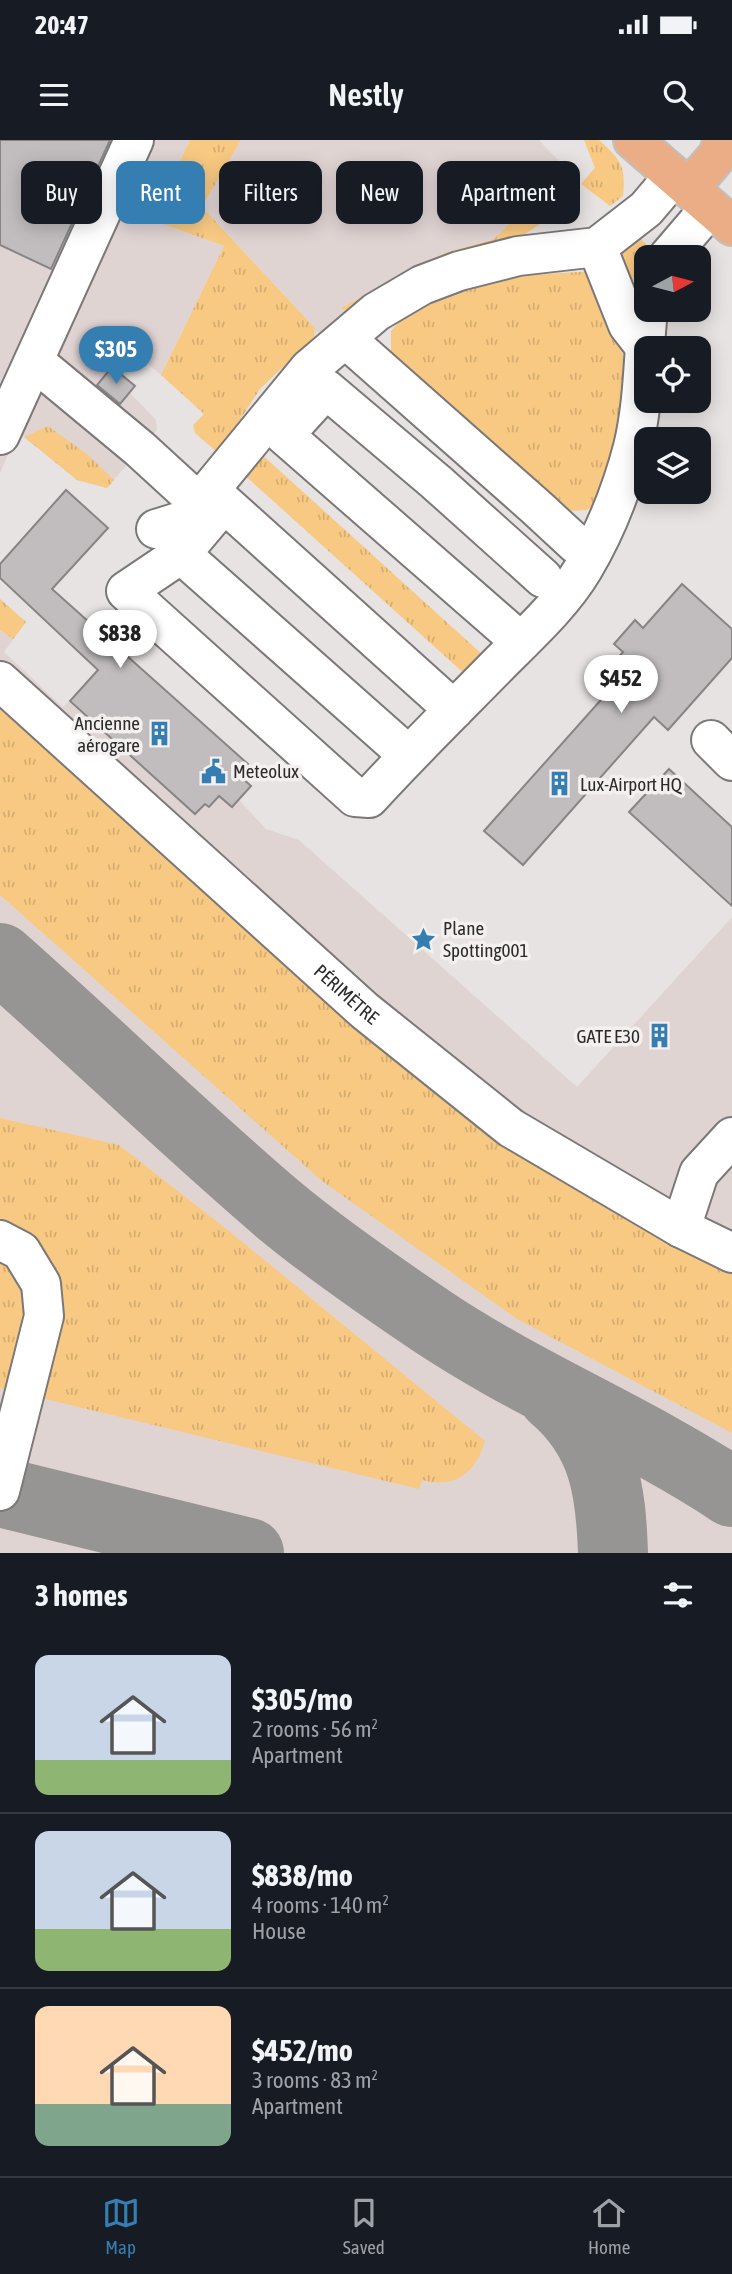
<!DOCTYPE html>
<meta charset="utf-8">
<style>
:root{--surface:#171b24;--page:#20242c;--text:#f1f3f6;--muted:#9ea1a6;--line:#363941;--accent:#347eb2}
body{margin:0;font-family:"Asap Condensed",sans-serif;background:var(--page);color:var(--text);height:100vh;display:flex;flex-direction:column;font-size:26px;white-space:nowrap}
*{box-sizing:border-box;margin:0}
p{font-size:23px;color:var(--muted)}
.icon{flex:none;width:38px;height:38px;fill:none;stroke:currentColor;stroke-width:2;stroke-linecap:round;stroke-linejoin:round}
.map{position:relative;height:1413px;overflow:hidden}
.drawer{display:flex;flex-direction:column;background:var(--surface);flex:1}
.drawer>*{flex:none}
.guide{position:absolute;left:21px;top:21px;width:691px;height:63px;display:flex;gap:14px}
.needle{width:46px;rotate:83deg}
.controls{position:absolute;left:634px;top:105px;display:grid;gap:14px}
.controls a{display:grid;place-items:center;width:77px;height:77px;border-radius:14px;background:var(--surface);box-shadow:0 4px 18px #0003;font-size:35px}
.price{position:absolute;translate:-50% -60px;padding:0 16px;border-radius:24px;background:#fff;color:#222;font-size:23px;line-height:46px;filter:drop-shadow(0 2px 4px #0008)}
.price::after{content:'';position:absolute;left:50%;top:42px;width:21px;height:16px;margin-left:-10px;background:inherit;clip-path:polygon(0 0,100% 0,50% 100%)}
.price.selected{background:var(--accent);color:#fff}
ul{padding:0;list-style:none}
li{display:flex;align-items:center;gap:21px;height:175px;padding:0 35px}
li+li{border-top:2px solid var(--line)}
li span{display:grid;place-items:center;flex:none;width:196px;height:140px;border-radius:14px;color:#555}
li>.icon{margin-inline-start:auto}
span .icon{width:84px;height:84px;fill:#fffc;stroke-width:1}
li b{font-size:30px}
h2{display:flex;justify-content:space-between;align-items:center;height:84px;padding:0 35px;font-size:30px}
.chip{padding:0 24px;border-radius:14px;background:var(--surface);box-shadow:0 4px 18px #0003;font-size:24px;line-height:63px}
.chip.selected{background:var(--accent);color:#fff}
.status{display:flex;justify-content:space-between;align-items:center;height:49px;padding:0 35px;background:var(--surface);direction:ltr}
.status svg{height:19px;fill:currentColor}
header{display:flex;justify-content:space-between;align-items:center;height:91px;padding:0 35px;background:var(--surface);font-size:32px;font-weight:600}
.menu{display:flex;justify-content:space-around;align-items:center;height:98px;border-top:2px solid var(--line);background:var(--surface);font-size:19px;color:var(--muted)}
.menu a{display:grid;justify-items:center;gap:4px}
.menu .selected{color:var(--accent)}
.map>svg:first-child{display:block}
.built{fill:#e0d4d3}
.grass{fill:url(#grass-tufts)}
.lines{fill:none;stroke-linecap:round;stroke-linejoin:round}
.taxiway{stroke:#979494;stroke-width:70}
.building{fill:#c1bdbe;stroke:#888486;stroke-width:2}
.minor-casing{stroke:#7b7877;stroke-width:42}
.major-casing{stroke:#c0bfbf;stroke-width:42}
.minor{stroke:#fff;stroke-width:38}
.major{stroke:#ebad86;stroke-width:38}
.labels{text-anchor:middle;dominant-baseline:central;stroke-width:7;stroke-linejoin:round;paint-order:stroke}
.poi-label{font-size:19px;fill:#2c2b2b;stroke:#f4f0ef;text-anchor:start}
.street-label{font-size:19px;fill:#2c2b2b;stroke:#f4f0ef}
</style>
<div class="status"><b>20:47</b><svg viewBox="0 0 49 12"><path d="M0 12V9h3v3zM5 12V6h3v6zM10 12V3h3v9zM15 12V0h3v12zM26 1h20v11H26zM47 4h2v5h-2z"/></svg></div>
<header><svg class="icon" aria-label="menu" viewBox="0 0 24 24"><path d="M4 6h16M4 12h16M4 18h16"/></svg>Nestly<svg class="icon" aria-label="search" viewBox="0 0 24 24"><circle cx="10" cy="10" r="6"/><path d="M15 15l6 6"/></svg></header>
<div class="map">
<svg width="732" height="1413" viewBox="0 0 732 1413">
<defs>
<pattern id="grass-tufts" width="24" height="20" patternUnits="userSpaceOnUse" patternTransform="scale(1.75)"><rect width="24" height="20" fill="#f8c982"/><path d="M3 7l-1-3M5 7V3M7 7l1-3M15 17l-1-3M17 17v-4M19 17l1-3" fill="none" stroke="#d5ad70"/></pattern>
</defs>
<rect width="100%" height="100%" fill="#e7e3e2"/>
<!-- built -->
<path class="built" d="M0,0H190L152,79L224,106L161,235L117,198L101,218L135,247L130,253L156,280L157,290L107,348L77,340L18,292L0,333Z
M241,0H539L560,22L529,53L534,59L494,99L445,113L342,168L354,177L325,199L317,192L314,197L315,188L202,67Z
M0,459L26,482L4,512L63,567L83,547L101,563L137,524L248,624L239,634L251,646L239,660L266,689L299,700L577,947L732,777V1413H0Z"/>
<!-- grass -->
<path class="grass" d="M190,0H241L202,67L315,188L314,197L260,249L218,313L195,293L193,285L204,274L161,235L224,106L152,80Z
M584,0H599C621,20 626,26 623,56L610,66L581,44L595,28Z
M534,59L542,67L539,85L511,103L349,173L341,168L445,113L494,99Z
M638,95L653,113L650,117H646V123L632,143L611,119Z
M595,131L618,188L629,250L606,355L587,370L557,372L391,215V191L410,170L482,143L512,136Z
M48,286L88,315L114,340L107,348L77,340L24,297Z
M258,311L484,516L467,536L241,332Z
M0,459L26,482L13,499L0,490Z
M0,567L351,879L677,1105L732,1134V1293L517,1179L322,1041L0,755Z
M0,978L119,1005L229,1091L485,1301C476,1332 456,1349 422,1340L419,1349L0,1248Z"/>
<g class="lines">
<!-- taxiway -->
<path class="taxiway" d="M0,818C94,901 184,989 279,1070C327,1110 381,1147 433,1182C529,1246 637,1289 732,1352
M553,1256C604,1299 611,1350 613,1413
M0,1352L249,1413"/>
</g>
<!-- building -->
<path class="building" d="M0,0H110L51,129L0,105Z
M112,227L135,246L120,264L97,245Z
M66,350L108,388L52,449L248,624L238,634L251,646L232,667L219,656L209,667L205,664L195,674L70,561L98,530L0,438V424Z
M682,444L732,489V518L668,590L654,577L523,725L484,691L616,543L605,533L623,512L614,504L635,480L643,488Z
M669,629L732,687V766L629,672Z"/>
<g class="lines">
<defs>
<g id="minor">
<path d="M597,107L628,185L646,208"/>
<path d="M668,117L710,68"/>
<path d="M346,199L536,367L576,404L591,414"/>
<path d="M34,221L140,309L200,364"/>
<path d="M0,295L134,0"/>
<path d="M156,389L185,380L309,229L376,172L422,145L459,131L518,116L597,107L646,69L674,36"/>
<path d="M181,414L408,615"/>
<path d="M521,502L284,295L326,249L436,342L543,438"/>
<path id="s1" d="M0,541L365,871L511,988L681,1088L732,1113"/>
<path d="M454,570L224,363L181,414L126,451L355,657L369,658C412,611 457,567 502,521C530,493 562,464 583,429C605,392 622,349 633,307C644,262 643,216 648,170"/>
<path d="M711,600L732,621"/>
<path d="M681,1088L699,1033L732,997"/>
<path d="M0,1100L21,1111L41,1144L44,1176L0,1351"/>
</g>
<path id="major" d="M633,0L732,86
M689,49L718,15L723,0"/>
</defs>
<!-- minor casing -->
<use href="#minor" class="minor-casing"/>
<!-- major casing -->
<use href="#major" class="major-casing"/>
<!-- minor -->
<use href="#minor" class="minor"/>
<!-- major -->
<use href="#major" class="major"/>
</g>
<!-- icons -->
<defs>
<symbol id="building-bare" viewBox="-9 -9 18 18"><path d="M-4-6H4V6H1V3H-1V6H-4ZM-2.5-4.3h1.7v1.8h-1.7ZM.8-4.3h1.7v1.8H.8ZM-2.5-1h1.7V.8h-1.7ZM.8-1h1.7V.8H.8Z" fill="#347eb2" stroke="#f4f0ef" stroke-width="2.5" paint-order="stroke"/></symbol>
<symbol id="civic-bare" viewBox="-9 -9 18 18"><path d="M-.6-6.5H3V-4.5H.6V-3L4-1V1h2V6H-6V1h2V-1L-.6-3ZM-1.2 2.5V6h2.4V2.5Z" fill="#347eb2" stroke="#f4f0ef" stroke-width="2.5" paint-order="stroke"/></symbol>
<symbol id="sight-bare" viewBox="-9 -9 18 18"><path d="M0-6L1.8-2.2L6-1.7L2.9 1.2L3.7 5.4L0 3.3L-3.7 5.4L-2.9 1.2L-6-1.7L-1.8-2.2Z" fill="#347eb2" stroke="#f4f0ef" stroke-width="2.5" paint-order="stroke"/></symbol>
</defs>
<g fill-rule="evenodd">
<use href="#building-bare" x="142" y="576" width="35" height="35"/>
<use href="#civic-bare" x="196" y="614" width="35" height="35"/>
<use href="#building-bare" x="542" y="626" width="35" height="35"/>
<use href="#sight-bare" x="406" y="782" width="35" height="35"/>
<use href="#building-bare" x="642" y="878" width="35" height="35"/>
</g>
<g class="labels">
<!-- poi labels -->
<g class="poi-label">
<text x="140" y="583" text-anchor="end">Ancienne<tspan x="140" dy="22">aérogare</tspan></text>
<text x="233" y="631">Meteolux</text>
<text x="580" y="644">Lux-Airport HQ</text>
<text x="443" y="788">Plane<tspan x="443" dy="22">Spotting001</tspan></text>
<text x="640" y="896" text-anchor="end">GATE E30</text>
</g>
<!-- street labels -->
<g class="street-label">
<text stroke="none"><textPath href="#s1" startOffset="467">PÉRIMÈTRE</textPath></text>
</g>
</g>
</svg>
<div class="controls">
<a><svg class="needle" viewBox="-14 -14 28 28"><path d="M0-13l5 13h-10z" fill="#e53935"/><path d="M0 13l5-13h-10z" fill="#9ea1a6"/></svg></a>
<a><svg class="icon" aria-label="locate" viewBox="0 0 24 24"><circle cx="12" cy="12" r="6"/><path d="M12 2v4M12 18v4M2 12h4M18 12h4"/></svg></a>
<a><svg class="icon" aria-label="layers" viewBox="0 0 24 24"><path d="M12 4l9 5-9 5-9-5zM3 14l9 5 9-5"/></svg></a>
</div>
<b class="price selected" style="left:116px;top:246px">$305</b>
<b class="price" style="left:120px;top:530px">$838</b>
<b class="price" style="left:621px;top:575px">$452</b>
<div class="guide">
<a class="chip">Buy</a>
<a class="chip selected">Rent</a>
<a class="chip">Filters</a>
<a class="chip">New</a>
<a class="chip">Apartment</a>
</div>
</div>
<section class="drawer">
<h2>3 homes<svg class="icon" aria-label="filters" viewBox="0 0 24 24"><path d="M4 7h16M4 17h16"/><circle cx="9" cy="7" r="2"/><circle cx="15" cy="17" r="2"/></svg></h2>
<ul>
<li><span style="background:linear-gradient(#c9d6e8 75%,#8fb573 0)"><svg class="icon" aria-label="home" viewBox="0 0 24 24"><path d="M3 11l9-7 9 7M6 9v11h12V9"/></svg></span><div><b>$305/mo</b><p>2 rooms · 56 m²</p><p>Apartment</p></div></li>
<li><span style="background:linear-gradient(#c9d6e8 70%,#8fb573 0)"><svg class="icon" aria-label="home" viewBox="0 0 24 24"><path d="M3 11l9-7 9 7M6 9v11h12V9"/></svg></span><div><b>$838/mo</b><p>4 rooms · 140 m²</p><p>House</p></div></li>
<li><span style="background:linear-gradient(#ffd9b3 70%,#7fa58c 0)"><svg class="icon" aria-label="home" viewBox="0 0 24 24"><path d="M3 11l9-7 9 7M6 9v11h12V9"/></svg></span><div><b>$452/mo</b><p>3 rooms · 83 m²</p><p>Apartment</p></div></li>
</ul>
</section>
<nav class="menu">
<a class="selected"><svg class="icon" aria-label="map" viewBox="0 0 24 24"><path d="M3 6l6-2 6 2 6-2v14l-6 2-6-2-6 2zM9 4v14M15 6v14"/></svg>Map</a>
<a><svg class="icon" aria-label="saved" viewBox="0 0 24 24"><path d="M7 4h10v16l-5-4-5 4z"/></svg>Saved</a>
<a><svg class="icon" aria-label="home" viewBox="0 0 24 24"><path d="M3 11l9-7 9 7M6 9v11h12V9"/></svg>Home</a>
</nav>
